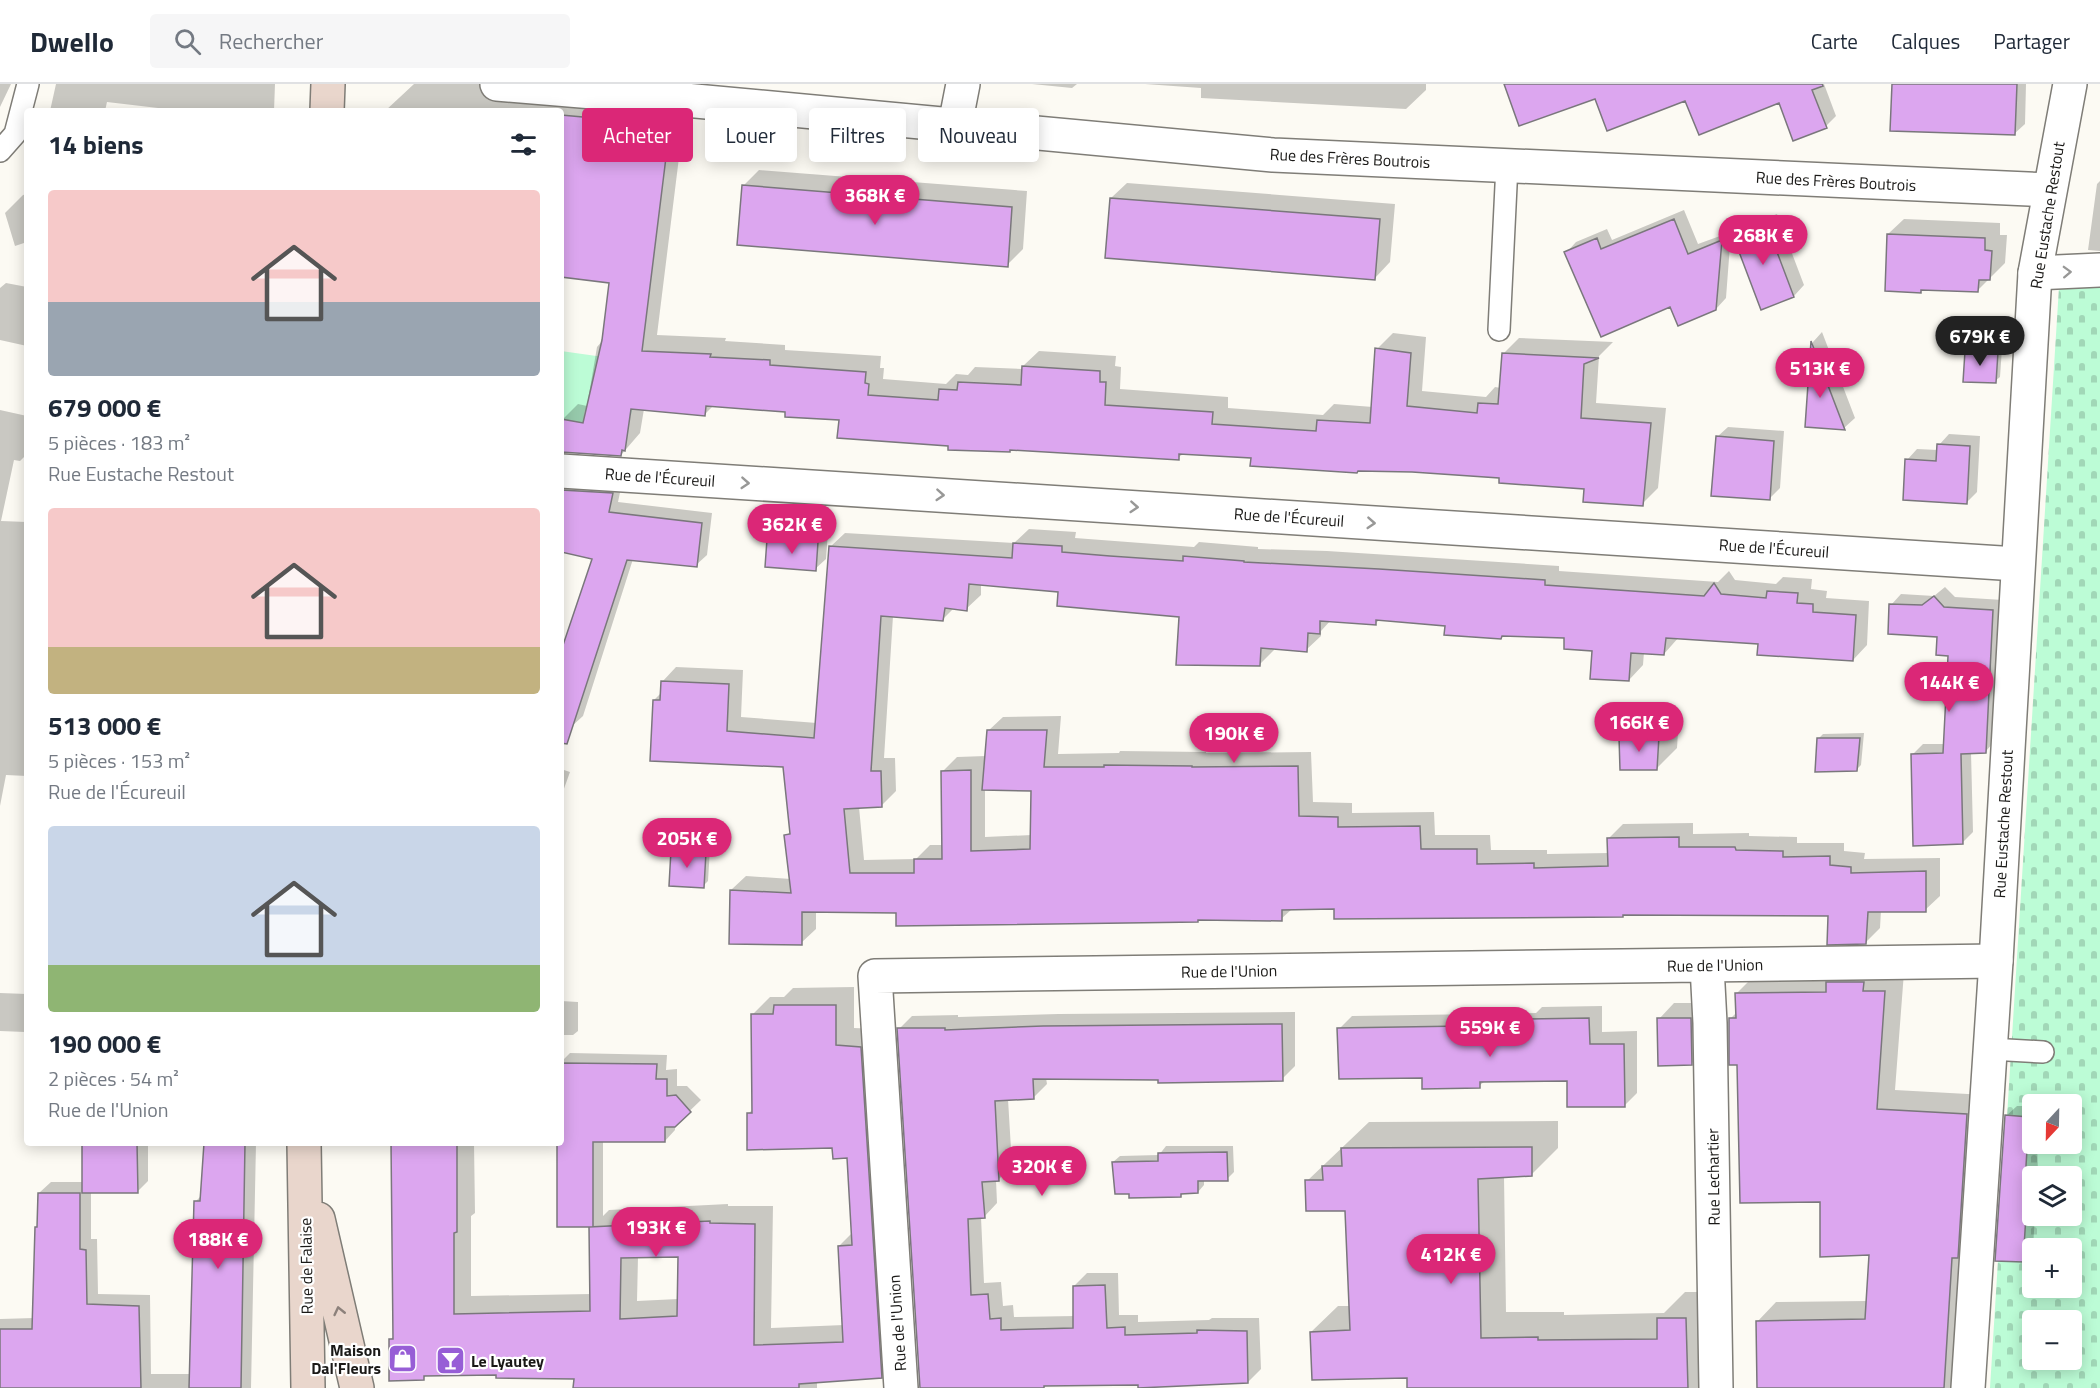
<!DOCTYPE html>
<html lang="fr">
<meta charset="utf-8">
<style>
:root{--surface:#fff;--page:#f6f6f7;--text:#1f2937;--muted:#747a83;--line:#e0e1e3;--accent:#db2777}
body{margin:0;font-family:"Titillium Web",sans-serif;background:var(--page);color:var(--text);height:100vh;display:flex;flex-direction:column;font-size:22px;white-space:nowrap}
*{box-sizing:border-box;margin:0}
p{font-size:20px;color:var(--muted)}
.icon{flex:none;width:33px;height:33px;fill:none;stroke:currentColor;stroke-width:2;stroke-linecap:round;stroke-linejoin:round}
.map{position:relative;flex:1;overflow:hidden}
.panel{position:absolute;left:24px;top:24px;width:540px;height:1038px;display:flex;flex-direction:column;background:var(--surface);border-radius:6px;box-shadow:0 3px 15px #0003}
.panel>*{flex:none}
.top-card{position:absolute;left:582px;top:24px;width:570px;height:54px;display:flex;gap:12px}
.needle{width:39px;rotate:202deg}
.fabs{position:absolute;left:2022px;top:1010px;display:grid;gap:12px}
.fabs a{display:grid;place-items:center;width:60px;height:60px;border-radius:6px;background:var(--surface);box-shadow:0 3px 15px #0003;font-size:30px}
.price{position:absolute;translate:-50% -51px;padding:0 14px;border-radius:21px;background:var(--accent);color:#fff;font-size:20px;line-height:39px;filter:drop-shadow(0 2px 3px #0008)}
.price::after{content:'';position:absolute;left:50%;top:36px;width:18px;height:14px;margin-left:-9px;background:inherit;clip-path:polygon(0 0,100% 0,50% 100%)}
.price.current{background:#222;color:#fff}
ul{padding:0;list-style:none}
li{display:grid;align-content:center;gap:12px;height:318px;padding:0 24px}
li span{display:grid;place-items:center;height:186px;border-radius:6px;color:#555}
li>.icon{margin-inline-start:auto}
span .icon{width:108px;height:108px;fill:#fffc;stroke-width:1}
li b{font-size:26px}
h2{display:flex;justify-content:space-between;align-items:center;height:72px;padding:0 24px;font-size:26px}
.pill{padding:0 21px;border-radius:6px;background:var(--surface);box-shadow:0 3px 15px #0003;font-size:21px;line-height:54px}
.pill.current{background:var(--accent);color:#fff}
header{display:flex;align-items:center;gap:36px;box-sizing:border-box;height:84px;padding:0 30px;background:var(--surface);border-bottom:2px solid var(--line)}
header strong{font-size:28px}
nav{display:flex;gap:33px;margin-inline-start:auto;font-size:21px}
.search{width:420px;height:54px;background:var(--page);display:flex;align-items:center;gap:15px;box-sizing:border-box;padding:0 21px;border-radius:6px;color:var(--muted);font-size:22px}
.map>svg:first-child{display:block}
.cemetery{fill:url(#cemetery-stones);fill-rule:evenodd}
.garden{fill:#bcfcd6}
.shadow{fill:#0003;fill-rule:evenodd}
.building{fill:#dca6ef;stroke:#7a777c;stroke-width:1.5;fill-rule:evenodd}
.lines{fill:none;stroke-linecap:round;stroke-linejoin:round}
.service-casing{stroke:#7f7d77;stroke-width:24}
.minor-casing{stroke:#7f7d77;stroke-width:36}
.tertiary-casing{stroke:#7f7d77;stroke-width:36}
.secondary-casing{stroke:#7f7d77;stroke-width:36}
.service{stroke:#fff;stroke-width:21}
.minor{stroke:#fff;stroke-width:33}
.tertiary{stroke:#fff;stroke-width:33}
.secondary{stroke:#e9d6cc;stroke-width:33}
.oneway{stroke:#989897}
.oneway2{stroke:#8c817b}
.labels{text-anchor:middle;dominant-baseline:central;stroke-width:4.5;stroke-linejoin:round;paint-order:stroke}
.street-label{font-size:16px;fill:#1a1917;stroke:#fff}
.poi-label{font-size:16px;font-weight:bold;fill:#1a1917;stroke:#fff;text-anchor:end}
</style>
<header>
<strong>Dwello</strong>
<div class="search"><svg class="icon" aria-label="search" viewBox="0 0 24 24"><circle cx="10" cy="10" r="6"/><path d="M15 15l6 6"/></svg>Rechercher</div>
<nav><a>Carte</a><a>Calques</a><a>Partager</a></nav>
</header>
<div class="map">
<svg width="2100" height="1304" viewBox="0 0 2100 1304">
<defs>
<pattern id="cemetery-stones" width="16" height="16" patternUnits="userSpaceOnUse" patternTransform="scale(1.5)"><rect width="16" height="16" fill="#bcfcd6"/><path d="M2 7V4a2 2 0 0 1 4 0v3zM10 15v-3a2 2 0 0 1 4 0v3z" fill="#a1d7b7"/></pattern>
</defs>
<rect width="100%" height="100%" fill="#fcfaf3"/>
<!-- cemetery -->
<path class="cemetery" d="M2100,200V1304H1990L2059,203ZM2032,1020H2072V1059H2032ZM2032,1092H2072V1131H2032ZM2032,1164H2072V1203H2032ZM2032,1236H2072V1275H2032Z"/>
<!-- garden -->
<path class="garden" d="M561,267L639,278L631,331L585,326L583,339L561,335Z"/>
<!-- shadow -->
<path class="shadow" d="M0,0H11L0,23Z
M56,0H275L274,27H157L158,24L107,18L105,27H50Z
M414,0H499L685,25L657,251L726,254L725,257L785,261V266L881,272L880,284H884L883,295L946,300L956,290L968,291L975,283L1023,285V282L1039,267L1116,272L1115,282L1121,283L1120,305L1228,313V324L1323,331L1334,320L1373,323L1377,265L1393,249L1426,253L1422,307L1486,313L1495,303L1501,304L1503,270L1519,254L1613,258L1599,272L1596,319L1666,324L1658,404L1642,420L1586,404L1501,393L1184,369L1178,374L1012,365L1010,367L950,361L840,334L787,327L714,321L705,330L644,325L640,349L621,371L561,368L562,336L578,320L587,322L597,263L603,256L610,198L561,192V27H385Z
M1032,0H1077L1072,4Z
M1145,0H1426V6L1406,25L1201,14V4Z
M1506,0H1824L1836,32L1826,42L1780,17L1596,13Z
M1893,0H2026L2025,40L2014,50Z
M759,86L1027,107L1023,165L1007,181L744,101Z
M2100,97V167L2088,166L2097,100Z
M1127,99L1395,120L1390,178L1375,194L1111,114Z
M27,110V158L15,162L5,129L23,111Z
M1684,126L1698,160L1731,148L1726,214L1716,225L1566,169L1576,158L1607,145L1612,156Z
M1777,130L1804,201L1794,212L1762,224L1735,152L1745,142Z
M1904,135L2000,139V151H2007L2005,179L1978,206L1923,204L1920,207L1888,150Z
M6,199L27,203V262L0,256V204Z
M1822,248L1855,334L1844,344L1806,342L1813,258Z
M1971,263L2002,264L2000,293L1995,297L1966,268Z
M0,326L27,332V370L20,377L14,376L1,437L27,438V692L6,691L0,722Z
M1728,343L1784,347L1780,404L1770,414L1717,353Z
M1949,350L1980,352L1977,408L1966,419L1907,376L1917,365L1938,366L1939,361Z
M561,398L622,399L618,418L712,429L707,471L696,481L633,475L583,632L572,642L561,639V569L594,473L561,467Z
M779,445L828,448L826,475L815,485L769,455Z
M1029,445L1076,448L1075,454L1194,463L1199,458L1258,463V465L1327,467L1559,482V487L1718,498L1729,487L1735,496L1776,500L1783,493L1812,495L1811,505L1827,507L1826,514L1869,517L1867,561L1853,576L1759,559L1679,553L1664,570L1644,568L1643,581L1629,596L1594,565L1566,553L1504,550L1501,553L1446,540L1380,535L1375,540L1331,536L1321,547V552L1306,566L1274,563V566L1259,581L1180,531L1059,507L981,500V511L966,525L954,524L943,535L893,532L884,674H895L896,707L881,722L859,723L864,776L916,775L930,761H943V687L957,673L986,672L988,647L1003,633L1061,632L1058,670L1119,669L1120,667L1206,668V669L1311,668L1313,718L1352,719V729L1434,728L1435,751H1490L1491,766H1547V770L1609,769V754L1623,740L1693,739V750L1749,749V752L1797,753V759H1844V767L1865,769L1864,775L1940,774V812L1925,826H1881L1880,844L1865,859L1830,830L1335,824L1292,825L1281,835L816,826V845L801,859L731,806L746,792L791,795L786,752L791,747L785,682L654,616L661,609L662,598L676,583L743,586L741,633L817,639L830,463L845,449L1014,459ZM985,705L1032,706V751L985,753Z
M1945,503L1955,513L2003,516L1995,657L1985,668H1971L1973,748L1962,759L1913,670L1923,660H1945L1950,570L1939,552L1891,521L1901,510L1934,512Z
M1679,632L1677,664L1656,685L1621,653L1641,633Z
M1864,649L1861,681L1856,686L1818,655L1823,650Z
M561,685L570,688L561,713Z
M677,761L710,764L708,797L703,802L673,766Z
M1904,888L1895,1006L1986,1011L1962,1293L1951,1304H1758L1757,1238L1776,1218L1867,1217L1870,1170L1821,1117L1738,979L1730,935L1737,928L1736,910L1756,890Z
M854,903V944L878,945L899,1275L881,1293L817,1297V1304H575V1294L498,1290H427L423,1295L391,1255L394,1252L392,1059H474L475,1129L471,1132V1212L591,1210V1144L593,1141L558,1142L561,978L570,969L667,971L666,986L677,985V1002H687L701,1016L675,1041V1046L665,1057L603,1056V1132L609,1126L728,1120V1122H773L771,1244L844,1241L839,1162L853,1148L848,1073L834,1062L748,1030L753,1025L752,931L770,913H784L793,904ZM679,1172L678,1215L637,1217L638,1173Z
M0,909L27,910V946L25,948L0,947Z
M561,917L578,918V947L573,951H561Z
M1674,919H1706L1707,964L1691,980L1659,935Z
M1602,922V948L1637,947V1009L1624,1022L1568,996L1485,997L1479,1002L1424,992L1339,945L1352,932L1536,929L1542,923Z
M1295,928V982L1282,995L1046,994L1047,1000L1033,1014L1008,1015L1012,1082L998,1096H996L997,1119L984,1133H981L984,1199L1001,1198L1003,1222L1013,1221L1014,1233L1075,1232L1074,1202L1087,1189H1118L1119,1231H1138V1238L1209,1236L1212,1234H1259L1261,1285L1248,1298L1047,1301L1043,1304H921L899,945L912,932L958,931V933L1058,930Z
M2017,1022H2032V1059H2037L2038,1089V1092H2032V1131H2035L2033,1164L2023,1177L2006,1032Z
M1558,1037V1064L1531,1091L1504,1092L1506,1228H1564V1231L1664,1229L1685,1208H1712L1713,1290L1698,1304H1409V1293L1311,1248L1338,1222H1350L1347,1125L1307,1097L1369,1038Z
M83,1059H148V1097L137,1108L91,1107V1155H97L98,1210L150,1211L151,1290H191L195,1118L202,1111L205,1059H256L251,1304H0V1235L34,1234L36,1144L38,1142L39,1109L51,1098H84Z
M1166,1062H1233L1234,1088L1227,1095H1204V1101L1198,1108H1184L1181,1111L1113,1078L1120,1072L1159,1071Z"/>
<!-- building -->
<path class="building" d="M1504,0H1822L1823,2L1812,6L1827,44L1793,57L1779,19L1699,51L1685,17L1607,47L1595,15L1519,42Z
M1892,0H2017L2015,51L1890,47Z
M561,31L670,41L642,267L711,270L710,273L770,276V281L866,288L865,299L869,300L868,311L938,316L939,305L957,306L958,298L1021,301L1022,282L1100,287V298H1106L1105,321L1213,328L1212,340L1316,347L1317,336L1370,339L1375,264L1411,269L1407,322L1477,329L1478,319L1498,320L1502,269L1599,274L1584,280L1581,334L1651,339L1643,422L1583,418L1584,405L1499,399V394L1412,388L1358,387L1357,389L1250,382L1251,374L1179,370V376L1010,366V368L948,366V362L837,354L839,336L785,333V328L706,322L705,332L631,325L625,367L622,366L621,372L561,368V335L583,339L602,256L609,199L561,193Z
M742,101L1012,123L1008,183L737,161Z
M1110,114L1380,135L1375,196L1105,174Z
M1674,135L1688,170L1722,156L1716,226L1678,242L1670,223L1601,253L1564,168L1597,154L1601,165Z
M1766,139L1794,213L1761,226L1733,152Z
M1887,150L1985,154V166L1992,167L1990,196H1979L1978,208L1921,206V209L1885,207Z
M1811,257L1845,346L1805,343Z
M1965,267L1998,268L1996,299L1963,298Z
M1716,352L1774,357L1770,416L1711,412Z
M1937,360L1970,362L1967,420L1903,416L1905,375L1936,377Z
M561,406L613,409L609,428L702,439L697,483L627,476L567,660L561,659V567L592,475L561,468Z
M767,455L818,458L816,487L765,483Z
M1013,459L1062,462V468L1110,472L1183,477V472L1244,477V478L1379,485L1545,496V501L1704,512L1714,499L1721,510L1766,514L1767,507L1798,509L1797,519L1813,520V528L1856,531L1853,577L1757,571L1758,560L1666,554L1664,571L1631,569L1629,597L1590,595L1592,567L1564,565V554L1502,552L1501,555L1444,551L1445,542L1376,536V541L1320,537V550L1308,549L1307,568L1261,564L1260,582L1176,581L1179,533L1057,522L1058,508L969,500L967,527L945,524L943,537L881,532L871,687H881L882,723L844,725L850,789H914V775H942L941,687L971,686V767L1030,765L1031,707L982,706L987,646H1047L1044,683H1104V681L1192,682V683L1298,682L1299,732L1338,733V743L1420,742L1421,765H1477V780L1534,779V784L1608,782L1607,754L1679,753V763H1735L1736,766L1783,767V773L1830,772V781L1851,783V789L1926,787V828H1868L1866,860L1827,861L1828,832L1623,831V833L1334,835V825L1282,826V837L1198,836V838L896,842V829L802,828V861L729,860L730,806L791,809L784,751L790,750L783,683L650,677L653,616H660L661,597L729,600L727,647L814,654L829,462L1012,474Z
M1934,512L1944,523L1993,526L1986,669L1961,670L1963,760L1913,762L1911,670L1943,669L1948,572L1936,571L1937,553L1888,550L1889,520L1922,521Z
M1659,652L1657,686H1620L1619,653Z
M1817,654H1860L1857,687L1815,688Z
M671,766L706,768L704,804L669,802Z
M1826,898H1864L1863,907H1885L1877,1025L1967,1030L1958,1174H1952L1944,1304H1757L1756,1237L1865,1235L1869,1171L1820,1173V1118L1740,1119L1737,981H1729V934H1736L1735,909L1826,908Z
M774,921H836V961L861,963L882,1294L799,1300V1304H573L574,1295L496,1294V1291L424,1292V1296L389,1297V1255H393L391,1059H457V1148L454,1149V1230L590,1227L589,1143L710,1137V1139L755,1140L754,1261L843,1258L838,1162L852,1161L847,1074L833,1075L832,1064L747,1066V1029H752L751,930H773ZM678,1173L677,1232L620,1235L621,1174Z
M1589,934L1590,960H1624L1625,1023H1567V997L1480,998V1004L1422,1005V994L1339,995L1337,944L1528,941V935Z
M1657,934H1691L1692,981L1658,982Z
M1282,940L1283,997L1158,999V996L1033,995L1034,1015L995,1017L999,1097L982,1098L985,1134L968,1135L971,1211L988,1210L990,1235L1001,1234V1246L1073,1244V1202L1105,1201L1107,1244L1125,1243V1251L1197,1249V1246L1247,1247L1248,1299L1138,1304V1301L1044,1302V1304H920L897,944H945V946L1043,942Z
M561,979L657,980L656,995H667V1012L676,1011L691,1028L675,1043H665V1058H593V1143H557V1059H561Z
M2005,1031L2029,1033L2026,1082L2028,1101L2023,1178L1995,1177Z
M82,1059H137L138,1109H82Z
M204,1059H245L241,1304H189L194,1117H200Z
M1532,1063V1092L1478,1095L1481,1254L1538,1253V1256L1657,1255V1234H1686L1688,1304H1407V1294L1312,1296L1310,1248L1350,1246L1345,1127H1306L1305,1096H1323L1322,1082H1342L1341,1064Z
M1227,1068L1228,1097H1198V1109L1181,1110V1113L1129,1114V1110H1115L1112,1078L1158,1077V1069Z
M38,1109H80V1165L86,1166L87,1220L139,1222L141,1304H0V1245H32L35,1143H37Z"/>
<g class="lines">
<defs>
<path id="service" d="M0,67L15,50L28,0
M1499,246L1507,81
M1990,965L2043,968"/>
<path id="minor" d="M653,13L1273,71L2049,106
M955,41L963,0
M2035,189L2100,186
M561,387L2017,480
M1707,882L1710,939L1716,1304
M901,1304L875,892L1996,877"/>
<path id="tertiary" d="M497,0L653,13L656,0
M1968,1304L1996,877L2035,189L2070,0"/>
<path id="secondary" d="M327,27L328,0
M304,1059L308,1304
M318,1135L357,1304"/>
</defs>
<!-- service casing -->
<use href="#service" class="service-casing"/>
<!-- minor casing -->
<use href="#minor" class="minor-casing"/>
<!-- tertiary casing -->
<use href="#tertiary" class="tertiary-casing"/>
<!-- secondary casing -->
<use href="#secondary" class="secondary-casing"/>
<!-- service -->
<use href="#service" class="service"/>
<!-- minor -->
<use href="#minor" class="minor"/>
<!-- tertiary -->
<use href="#tertiary" class="tertiary"/>
<!-- secondary -->
<use href="#secondary" class="secondary"/>
</g>
<!-- one-way arrows -->
<defs><path id="oneway-chevron" d="M-2-3.5L2.5 0L-2 3.5" fill="none" stroke-width="1.6" stroke-linecap="round" stroke-linejoin="round" transform="scale(1.5)"/></defs>
<g class="oneway">
<use href="#oneway-chevron" transform="translate(2067 188) rotate(-2)"/>
<use href="#oneway-chevron" transform="translate(745 399) rotate(4)"/>
<use href="#oneway-chevron" transform="translate(940 411) rotate(4)"/>
<use href="#oneway-chevron" transform="translate(1134 423) rotate(4)"/>
<use href="#oneway-chevron" transform="translate(1371 439) rotate(4)"/>
</g>
<use class="oneway2" href="#oneway-chevron" transform="translate(339 1227) rotate(-103)"/>
<!-- icons -->
<defs>
<symbol id="shop-square" viewBox="-11 -11 22 22"><rect x="-9" y="-9" width="18" height="18" rx="4" fill="#975ed6" stroke="#fff"/><path d="M-5-2.5h2.3a2.7 3.5 0 0 1 5.4 0H5L5.5 6h-11ZM-1.5-2.5h3a1.5 2.3 0 0 0-3 0Z" fill="#fff"/></symbol>
<symbol id="bar-square" viewBox="-11 -11 22 22"><rect x="-9" y="-9" width="18" height="18" rx="4" fill="#975ed6" stroke="#fff"/><path d="M-6-5H6L.8 .8V4.5H3.5V6h-7V4.5H-.8V.8Z" fill="#fff"/></symbol>
</defs>
<g fill-rule="evenodd">
<use href="#shop-square" x="386" y="1258" width="33" height="33"/>
<use href="#bar-square" x="434" y="1260" width="33" height="33"/>
</g>
<g class="labels">
<!-- street labels -->
<g class="street-label">
<text transform="translate(1350 74) rotate(3)">Rue des Frères Boutrois</text>
<text transform="translate(1836 97) rotate(3)">Rue des Frères Boutrois</text>
<text transform="translate(2047 131) rotate(-81)">Rue Eustache Restout</text>
<text transform="translate(660 393) rotate(4)">Rue de l'Écureuil</text>
<text transform="translate(1289 433) rotate(4)">Rue de l'Écureuil</text>
<text transform="translate(1774 464) rotate(4)">Rue de l'Écureuil</text>
<text transform="translate(2003 740) rotate(-87)">Rue Eustache Restout</text>
<text transform="translate(1715 881) rotate(-1)">Rue de l'Union</text>
<text transform="translate(1229 887) rotate(-1)">Rue de l'Union</text>
<text transform="translate(1713 1093) rotate(-91)">Rue Lechartier</text>
<text transform="translate(306 1182) rotate(-91)">Rue de Falaise</text>
<text transform="translate(897 1239) rotate(-94)">Rue de l'Union</text>
</g>
<!-- poi labels -->
<g class="poi-label">
<text x="381" y="1266">Maison<tspan x="381" dy="18">Dal'Fleurs</tspan></text>
<text x="471" y="1277" text-anchor="start">Le Lyautey</text>
</g>
</g>
</svg>
<div class="fabs">
<a><svg class="needle" viewBox="-14 -14 28 28"><path d="M0-13l5 13h-10z" fill="#e53935"/><path d="M0 13l5-13h-10z" fill="#747a83"/></svg></a>
<a><svg class="icon" aria-label="layers" viewBox="0 0 24 24"><path d="M12 4l9 5-9 5-9-5zM3 14l9 5 9-5"/></svg></a>
<a>+</a>
<a>−</a>
</div>
<b class="price" style="left:875px;top:142px">368K €</b>
<b class="price" style="left:1763px;top:182px">268K €</b>
<b class="price current" style="left:1980px;top:283px">679K €</b>
<b class="price" style="left:1820px;top:315px">513K €</b>
<b class="price" style="left:792px;top:471px">362K €</b>
<b class="price" style="left:1949px;top:629px">144K €</b>
<b class="price" style="left:1639px;top:669px">166K €</b>
<b class="price" style="left:1234px;top:680px">190K €</b>
<b class="price" style="left:687px;top:785px">205K €</b>
<b class="price" style="left:1490px;top:974px">559K €</b>
<b class="price" style="left:1042px;top:1113px">320K €</b>
<b class="price" style="left:656px;top:1174px">193K €</b>
<b class="price" style="left:218px;top:1186px">188K €</b>
<b class="price" style="left:1451px;top:1201px">412K €</b>
<div class="top-card">
<a class="pill current">Acheter</a>
<a class="pill">Louer</a>
<a class="pill">Filtres</a>
<a class="pill">Nouveau</a>
</div>
<section class="panel">
<h2>14 biens<svg class="icon" aria-label="filters" viewBox="0 0 24 24"><path d="M4 7h16M4 17h16"/><circle cx="9" cy="7" r="2"/><circle cx="15" cy="17" r="2"/></svg></h2>
<ul>
<li><span style="background:linear-gradient(#f6c9c9 60%,#9aa5b1 0)"><svg class="icon" aria-label="home" viewBox="0 0 24 24"><path d="M3 11l9-7 9 7M6 9v11h12V9"/></svg></span><div><b>679 000 €</b><p>5 pièces · 183 m²</p><p>Rue Eustache Restout</p></div></li>
<li><span style="background:linear-gradient(#f6c9c9 75%,#c2b280 0)"><svg class="icon" aria-label="home" viewBox="0 0 24 24"><path d="M3 11l9-7 9 7M6 9v11h12V9"/></svg></span><div><b>513 000 €</b><p>5 pièces · 153 m²</p><p>Rue de l'Écureuil</p></div></li>
<li><span style="background:linear-gradient(#c9d6e8 75%,#8fb573 0)"><svg class="icon" aria-label="home" viewBox="0 0 24 24"><path d="M3 11l9-7 9 7M6 9v11h12V9"/></svg></span><div><b>190 000 €</b><p>2 pièces · 54 m²</p><p>Rue de l'Union</p></div></li>
</ul>
</section>
</div>
